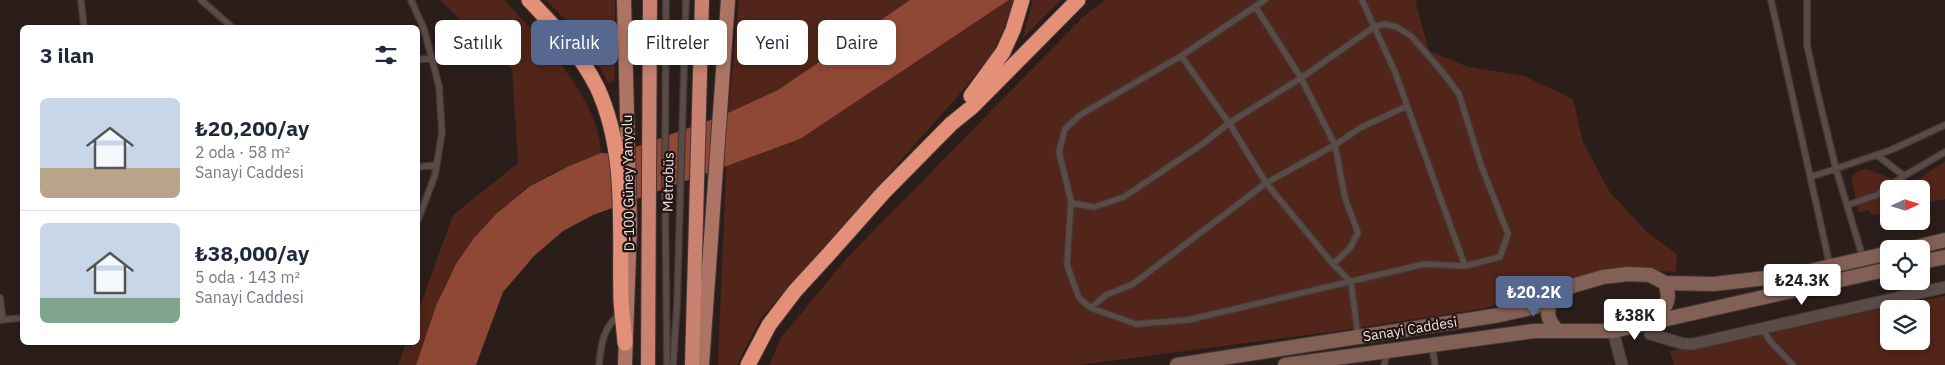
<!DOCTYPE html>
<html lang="tr">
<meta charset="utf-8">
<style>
:root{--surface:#fff;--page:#f2f2f3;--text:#1f2937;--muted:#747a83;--line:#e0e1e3;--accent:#576890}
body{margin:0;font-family:"IBM Plex Sans",sans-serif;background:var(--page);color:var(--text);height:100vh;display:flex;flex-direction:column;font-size:19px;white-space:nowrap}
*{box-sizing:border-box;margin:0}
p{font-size:16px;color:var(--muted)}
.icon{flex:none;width:28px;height:28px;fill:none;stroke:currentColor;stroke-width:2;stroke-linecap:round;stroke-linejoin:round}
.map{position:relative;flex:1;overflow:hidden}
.side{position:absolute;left:20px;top:25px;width:400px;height:320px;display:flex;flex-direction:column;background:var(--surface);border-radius:8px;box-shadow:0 2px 8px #0003}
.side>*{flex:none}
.top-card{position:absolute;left:435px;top:20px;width:475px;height:45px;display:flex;gap:10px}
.needle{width:32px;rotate:86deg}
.buttons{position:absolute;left:1880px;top:180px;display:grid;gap:10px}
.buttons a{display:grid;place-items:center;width:50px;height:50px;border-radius:8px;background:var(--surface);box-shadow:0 2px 8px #0003;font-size:25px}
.price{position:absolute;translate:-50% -42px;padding:0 11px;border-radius:5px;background:#fff;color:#222;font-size:16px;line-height:32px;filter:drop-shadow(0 1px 2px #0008)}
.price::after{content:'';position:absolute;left:50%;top:30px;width:15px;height:11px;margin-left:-8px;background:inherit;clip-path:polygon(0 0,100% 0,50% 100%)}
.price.current{background:var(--accent);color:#fff}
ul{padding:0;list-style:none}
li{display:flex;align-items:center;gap:15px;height:125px;padding:0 20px}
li+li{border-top:1px solid var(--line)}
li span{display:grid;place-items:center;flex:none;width:140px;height:100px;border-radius:8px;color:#555}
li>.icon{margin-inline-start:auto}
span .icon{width:60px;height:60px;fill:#fffc;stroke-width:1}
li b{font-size:21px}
h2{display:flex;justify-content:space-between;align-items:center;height:60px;padding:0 20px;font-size:21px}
.chip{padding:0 18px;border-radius:8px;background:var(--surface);box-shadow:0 2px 8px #0003;font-size:18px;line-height:45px}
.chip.current{background:var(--accent);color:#fff}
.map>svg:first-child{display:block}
.green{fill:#512519;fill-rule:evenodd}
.water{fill:#8f4835}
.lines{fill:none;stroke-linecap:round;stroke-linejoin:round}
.service-casing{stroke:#433835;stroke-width:8}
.minor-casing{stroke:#433835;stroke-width:13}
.secondary-casing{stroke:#433835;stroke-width:16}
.primary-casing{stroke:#433835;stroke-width:16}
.trunk-casing{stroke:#433835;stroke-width:16}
.motorway-casing{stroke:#433835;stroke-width:17}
.service{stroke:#5a4b47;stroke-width:5.5}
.minor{stroke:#5a4b47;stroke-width:11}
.secondary{stroke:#836056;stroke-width:14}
.primary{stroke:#ad7465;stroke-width:14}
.trunk{stroke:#c8826f;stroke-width:14}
.motorway{stroke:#e49079;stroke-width:15}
.labels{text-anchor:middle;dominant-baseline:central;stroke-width:4.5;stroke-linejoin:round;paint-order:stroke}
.street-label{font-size:14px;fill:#ede4e1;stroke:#211411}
</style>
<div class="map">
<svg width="1945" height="365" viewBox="0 0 1945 365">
<rect width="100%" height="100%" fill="#2b1e1a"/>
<!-- green -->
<path class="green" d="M440,0H505C541,42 598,94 601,153C577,162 553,172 531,185C524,189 517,196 510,202C455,247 438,300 416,365H398L406,343L418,342V312L453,215L518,163L512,69Z
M546,0H615V79L609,84L584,39Z
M739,0H910L778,90L728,114Z
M1009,0H1014L1007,22L992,54L958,96L761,318L737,365H718L726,166L800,139Z
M1033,0H1061L1022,39Z
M1105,0H1415L1429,51L1468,67L1524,76L1573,99L1583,142L1609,191L1646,231L1677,254L1676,272L1629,269L1593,275L1486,308L1344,330L1079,365H769L781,338L847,258L1083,17Z
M1945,161V199L1921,204V189H1889V212L1873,215L1869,210L1859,213L1851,178L1857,172L1866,169L1893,179L1914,182Z
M1945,296V365H1674L1670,351ZM1889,309H1921V341H1889Z"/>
<!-- water -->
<path class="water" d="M910,0H1009L800,139L593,215L563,231L534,256L503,292L476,365H416L436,306L456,264L474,238L496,214L530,186L569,166L601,153L616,154L719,117L778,90Z"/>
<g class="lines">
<defs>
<path id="service" d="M81,0L84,28
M201,0L233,28
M411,0L424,29L439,86L442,132L435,175L418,220
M666,0L665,189L667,365
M1362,0L1395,72L1465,266
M1771,0L1830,266
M1807,0V45L1818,95L1836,169L1863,258
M1181,56L1229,123L1266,183L1333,264L1351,282L1358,337
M418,60L431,58
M1877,155L1904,176L1945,152
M418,167L436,165
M1811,177L1891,150L1945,125
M1071,203L1094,207L1124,197L1204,143L1229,123L1301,78L1374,27L1384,24L1397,27L1412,37L1440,69L1459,94L1481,165L1508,234L1500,257L1465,266L1424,264L1188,320L1136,324L1091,308L1079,298L1067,265L1071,201L1059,152L1065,129L1080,115L1181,56L1265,0
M1848,205L1877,195L1904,176
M1333,264L1350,248L1358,233L1345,198L1335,145L1360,128L1407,106
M0,298L3,320
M1091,308L1106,295L1133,284L1266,183L1335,145L1301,78L1255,6
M0,320L22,318
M1762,328L1770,341L1793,365
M1432,345L1435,365
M599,365C601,344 603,327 621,313
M673,365L677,305L686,0
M1384,365L1387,352"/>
<path id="minor" d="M1650,323V334L1684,344H1693L1945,287
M1613,331L1622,365"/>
<path id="secondary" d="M1908,249L1945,240
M1921,262L1945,257
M1552,295C1547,312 1545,318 1558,331
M1650,323C1663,309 1673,303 1665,283
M1177,365L1500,315L1535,307L1552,295L1572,286L1603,277L1628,274L1650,275L1665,283L1714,284L1792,275L1889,253
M1285,365L1534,331H1613L1889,269"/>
<path id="primary" d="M624,0L630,226L625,365
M702,365L728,0"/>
<path id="trunk" d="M648,365L650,0
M692,365L702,0"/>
<path id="motorway" d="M529,0C555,27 580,53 597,87C628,153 619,231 621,301C622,315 624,329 625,343
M971,96L1003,52L1013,30L1022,0
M748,365L769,325L795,291L828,255L883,193L951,124L972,107L1078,0"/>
</defs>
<!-- service casing -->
<use href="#service" class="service-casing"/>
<!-- minor casing -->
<use href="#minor" class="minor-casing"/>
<!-- secondary casing -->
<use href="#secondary" class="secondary-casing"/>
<!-- primary casing -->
<use href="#primary" class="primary-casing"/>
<!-- trunk casing -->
<use href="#trunk" class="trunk-casing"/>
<!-- motorway casing -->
<use href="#motorway" class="motorway-casing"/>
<!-- service -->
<use href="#service" class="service"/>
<!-- minor -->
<use href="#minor" class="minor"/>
<!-- secondary -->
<use href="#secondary" class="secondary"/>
<!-- primary -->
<use href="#primary" class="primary"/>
<!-- trunk -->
<use href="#trunk" class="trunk"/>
<!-- motorway -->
<use href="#motorway" class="motorway"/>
</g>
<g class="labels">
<!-- street labels -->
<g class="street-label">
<text transform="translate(668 182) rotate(-89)">Metrobüs</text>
<text transform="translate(628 183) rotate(-91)">D-100 Güney Yanyolu</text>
<text transform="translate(1410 329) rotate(-9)">Sanayi Caddesi</text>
</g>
</g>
</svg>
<div class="buttons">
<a><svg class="needle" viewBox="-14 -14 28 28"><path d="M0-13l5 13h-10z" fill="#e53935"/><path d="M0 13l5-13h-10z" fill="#747a83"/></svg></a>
<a><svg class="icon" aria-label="locate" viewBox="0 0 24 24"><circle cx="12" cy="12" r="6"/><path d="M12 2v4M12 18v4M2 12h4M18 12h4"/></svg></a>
<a><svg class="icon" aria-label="layers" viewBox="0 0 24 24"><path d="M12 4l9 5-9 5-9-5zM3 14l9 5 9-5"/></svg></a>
</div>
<b class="price" style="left:1802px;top:306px">₺24.3K</b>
<b class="price current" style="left:1534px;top:318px">₺20.2K</b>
<b class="price" style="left:1635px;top:341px">₺38K</b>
<div class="top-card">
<a class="chip">Satılık</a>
<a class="chip current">Kiralık</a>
<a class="chip">Filtreler</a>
<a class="chip">Yeni</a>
<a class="chip">Daire</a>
</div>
<section class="side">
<h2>3 ilan<svg class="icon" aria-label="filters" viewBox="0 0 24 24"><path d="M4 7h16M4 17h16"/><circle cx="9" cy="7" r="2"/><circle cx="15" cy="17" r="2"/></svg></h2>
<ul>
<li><span style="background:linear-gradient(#c9d6e8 70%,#b9a48a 0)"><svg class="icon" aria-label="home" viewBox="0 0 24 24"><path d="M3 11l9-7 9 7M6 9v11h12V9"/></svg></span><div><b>₺20,200/ay</b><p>2 oda · 58 m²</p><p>Sanayi Caddesi</p></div></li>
<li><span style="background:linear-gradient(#c9d6e8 75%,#7fa58c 0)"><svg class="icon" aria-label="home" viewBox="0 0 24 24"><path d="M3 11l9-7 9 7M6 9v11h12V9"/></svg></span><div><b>₺38,000/ay</b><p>5 oda · 143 m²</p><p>Sanayi Caddesi</p></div></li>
</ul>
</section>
</div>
